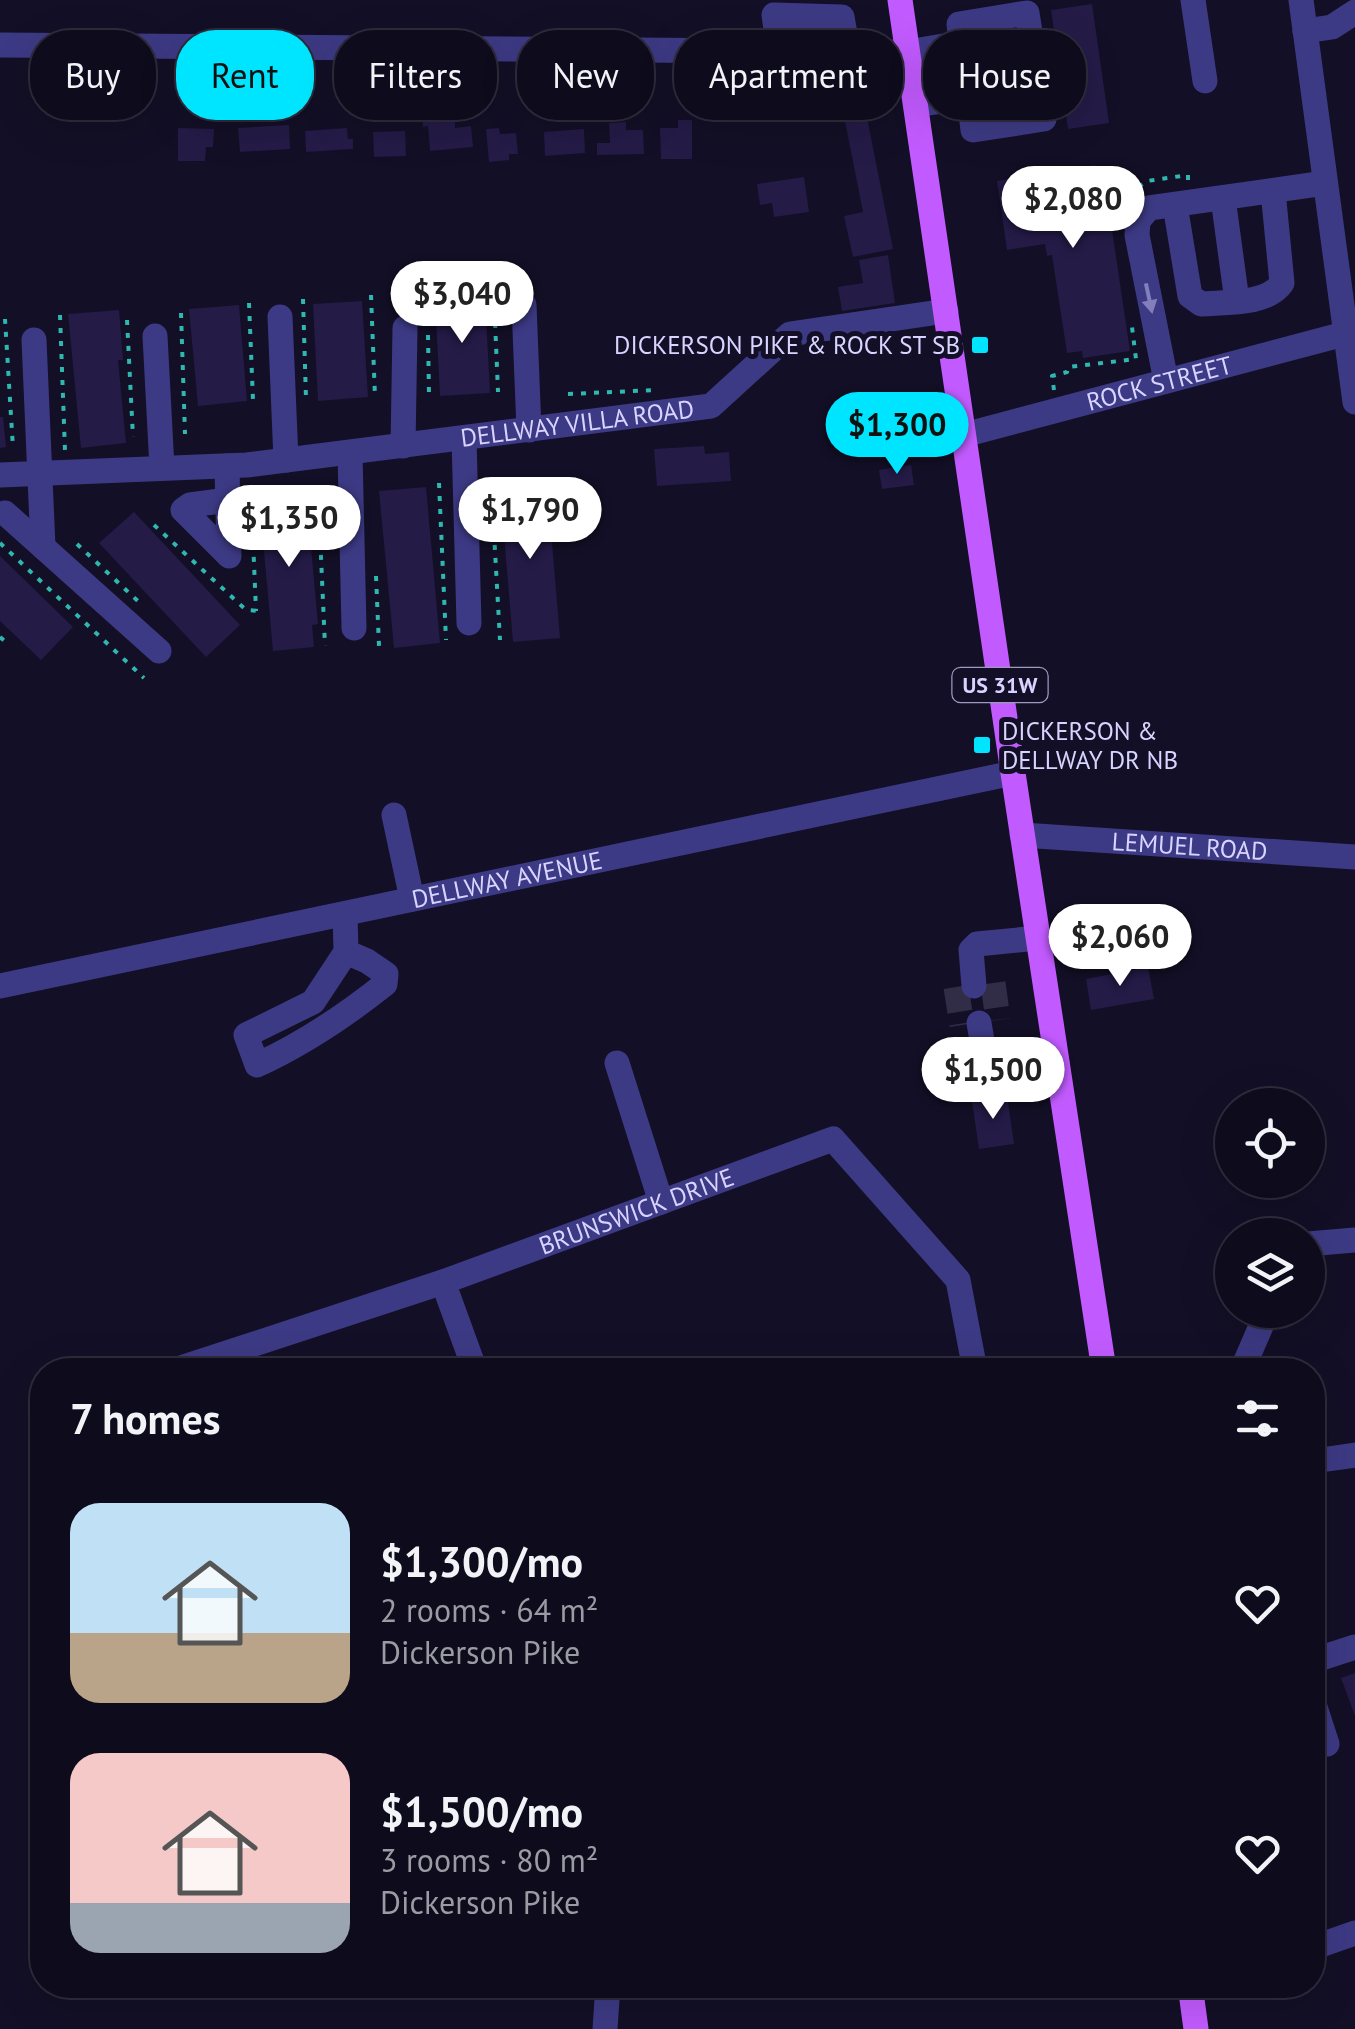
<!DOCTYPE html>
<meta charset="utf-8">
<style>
:root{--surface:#0e0b1c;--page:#1c1929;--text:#f1f3f6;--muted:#9b9ba3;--line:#2e2b3b;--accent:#00e5ff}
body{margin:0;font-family:"PT Sans",sans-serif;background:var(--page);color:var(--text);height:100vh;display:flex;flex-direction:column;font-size:38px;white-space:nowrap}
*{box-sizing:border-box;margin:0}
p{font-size:32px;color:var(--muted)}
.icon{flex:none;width:55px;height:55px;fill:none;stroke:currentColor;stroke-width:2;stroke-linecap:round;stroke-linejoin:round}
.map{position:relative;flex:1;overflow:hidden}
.details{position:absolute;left:30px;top:1358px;width:1295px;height:640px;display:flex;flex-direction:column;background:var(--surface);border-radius:40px;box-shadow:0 10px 40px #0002,0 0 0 2px var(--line)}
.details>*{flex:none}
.banner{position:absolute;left:30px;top:30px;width:1295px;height:90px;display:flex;gap:20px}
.buttons{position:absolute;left:1215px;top:1088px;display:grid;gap:20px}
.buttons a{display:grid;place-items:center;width:110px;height:110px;border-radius:50%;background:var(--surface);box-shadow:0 10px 40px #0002,0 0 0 2px var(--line);font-size:50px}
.price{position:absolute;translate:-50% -85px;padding:0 22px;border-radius:35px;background:#fff;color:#222;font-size:32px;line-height:65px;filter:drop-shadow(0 2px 5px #0008)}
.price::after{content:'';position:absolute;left:50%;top:60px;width:30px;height:22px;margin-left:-15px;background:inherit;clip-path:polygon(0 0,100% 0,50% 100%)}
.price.on{background:var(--accent);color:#111}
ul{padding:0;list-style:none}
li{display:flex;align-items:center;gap:30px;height:250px;padding:0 40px}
li span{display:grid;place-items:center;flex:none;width:280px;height:200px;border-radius:30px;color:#555}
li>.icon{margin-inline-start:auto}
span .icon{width:120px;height:120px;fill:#fffc;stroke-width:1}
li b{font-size:42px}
h2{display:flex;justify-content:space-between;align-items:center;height:120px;padding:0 40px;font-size:42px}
.pill{padding:0 35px;border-radius:40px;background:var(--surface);box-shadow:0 10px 40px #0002,0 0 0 2px var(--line);font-size:35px;line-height:90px}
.pill.on{background:var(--accent);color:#111}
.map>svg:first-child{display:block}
.building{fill:#241b47}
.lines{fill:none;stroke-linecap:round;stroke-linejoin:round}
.minor-tunnel{stroke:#312d47;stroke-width:25;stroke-dasharray:25 12;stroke-linecap:butt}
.path{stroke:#2fb8b0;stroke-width:4;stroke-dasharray:5 8;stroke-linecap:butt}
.minor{stroke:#3d3a85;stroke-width:25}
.major{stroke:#c25bff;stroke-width:25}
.oneway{fill:#837fbc}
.poi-dot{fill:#00e5ff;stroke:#130f26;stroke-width:4}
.labels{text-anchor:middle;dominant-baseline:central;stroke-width:10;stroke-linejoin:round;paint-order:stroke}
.shield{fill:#130f26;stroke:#9e99be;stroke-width:2.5}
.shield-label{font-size:22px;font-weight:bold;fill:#d9d4ff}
.poi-label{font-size:25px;fill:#d9d4ff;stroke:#130f26;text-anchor:end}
.street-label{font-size:25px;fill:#d9d4ff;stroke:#130f26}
</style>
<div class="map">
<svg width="1355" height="2029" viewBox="0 0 1355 2029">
<rect width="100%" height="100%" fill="#130f26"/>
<!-- building -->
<path class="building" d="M1092,4L1109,123L1068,129L1051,10Z
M862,92L893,249L853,257L844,216L863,212L840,96Z
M437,110V122L455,121V128L471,126L473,147L430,151L428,126L423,127L422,111Z
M678,120H692V159H661L660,128H678Z
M626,122V130H643L644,154L597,155V143H610L609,123Z
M289,125L290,149L240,152L238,128Z
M178,128L214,129L213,147H206L205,161H178Z
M347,128L348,139H353V149L306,152L305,131Z
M499,128L500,134L516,133L518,154H509V160L489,162L486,129Z
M584,129L585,153L545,156L544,132Z
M405,131L406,156L374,157L373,132Z
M1095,165L1099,196L1121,192L1124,214L1110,216L1130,351L1083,358L1082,351L1067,353L1052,255L1047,256L1045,244L1007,250L997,181Z
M804,177L809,212L774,217L772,203L760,205L757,184Z
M888,255L895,303L842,311L838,287L863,283L859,260Z
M485,296L490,393L440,396L435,299Z
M362,301L368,397L318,401L313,304Z
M239,305L247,401L198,406L189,309Z
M119,310L123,360H118L126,443L81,448L68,314Z
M0,417H3L6,447L0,448Z
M704,446L705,454L729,452L731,481L657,486L654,449Z
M911,465L914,485L882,489L879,470Z
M547,482L560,638L513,642L500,487Z
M426,487L440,643L394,648L379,491Z
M306,492L318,624L312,625L314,647L273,651L259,496Z
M134,512L240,625L206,657L99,543Z
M0,556L73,627L41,660L0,621Z
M1148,967L1154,999L1091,1010L1086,979Z
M1007,1095L1014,1144L979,1149L972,1101Z
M1355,1673V1716L1341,1678Z"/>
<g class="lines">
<!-- minor-tunnel -->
<path class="minor-tunnel" d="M993,983L998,1020
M956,987L962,1025"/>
<!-- path -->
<path class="path" d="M1117,214L1116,202L1147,181L1188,175V180
M371,295L375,397
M427,296V326
M494,297L498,392
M303,299L306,399
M249,303L253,400
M181,313L185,434
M60,315L65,451
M5,319L13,448
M127,320L133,437
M428,335L429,395
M1054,390L1052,376L1067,372L1068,367L1136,359L1132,327
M568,394L656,390
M491,480L500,640
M439,483L446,640
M318,490L325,646
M251,492L256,611
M154,525L246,610L261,611
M0,543L144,678
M77,544L141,604
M376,576L379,646
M0,637L8,644"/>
<!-- minor -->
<g class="minor">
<path d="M1193,0L1205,81"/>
<path d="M1301,0L1355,402"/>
<path d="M1305,31L1332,27L1355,12"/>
<path d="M961,43L959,24L1027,13L1044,119L973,130L969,97"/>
<path d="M0,45L908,52L961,43L969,97L916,105"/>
<path d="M779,51L774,15L842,17L848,51"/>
<path d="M1223,198L1237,301"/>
<path d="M1175,205L1190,296L1201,304C1227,302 1267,305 1282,283L1273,191"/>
<path d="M524,305L529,430"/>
<path d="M280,317L286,460"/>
<path d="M155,336L162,468"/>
<path d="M34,340L43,547"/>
<path d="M1166,381L1137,235L1138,221L1149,208L1325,183"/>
<path id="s1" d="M964,435L1355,331"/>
<path d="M464,439L469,623"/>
<path d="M403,446L405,328"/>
<path d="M350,453L354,628"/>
<path d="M227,466L229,556L183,510L190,505L228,500"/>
<path id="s2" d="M0,475L247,465L711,406L790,334L946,311"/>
<path d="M5,513L159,651"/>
<path d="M394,815L412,899"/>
<path id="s3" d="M1022,835L1355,857"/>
<path d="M345,914L346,952L313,1002L246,1035L257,1065C303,1044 346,1015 385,984L386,974L367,961L346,952"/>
<path id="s4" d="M0,986L1013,773"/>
<path d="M974,986L971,950L977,944L1038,938"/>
<path d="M979,1023L986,1064L992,1070L1057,1063"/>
<path d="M617,1063L661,1202"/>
<path d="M1308,1244L1355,1240"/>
<path d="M443,1282L475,1370"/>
<path id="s5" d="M175,1370L443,1282L833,1139L958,1280L975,1370"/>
<path d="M1242,1370L1268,1310"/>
<path d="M1312,1458L1328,1459L1355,1455"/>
<path d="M1312,1661L1355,1647"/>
<path d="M1312,1698L1327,1744"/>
<path d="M1312,1948L1355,1933"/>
<path d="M1191,1992L1210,1985"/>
<path d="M605,2029L608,1985"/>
</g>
<!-- major -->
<path class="major" d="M900,0L1013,773L1104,1370
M1190,1985L1196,2029"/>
</g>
<!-- one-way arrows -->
<defs><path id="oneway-solid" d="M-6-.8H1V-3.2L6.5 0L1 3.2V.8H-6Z" transform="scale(2.5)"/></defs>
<use class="oneway" href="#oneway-solid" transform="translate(1149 298) rotate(78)"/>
<!-- markers -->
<g class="poi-dot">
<rect x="970" y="335" width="20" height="20" rx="5"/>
<rect x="972" y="735" width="20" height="20" rx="5"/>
</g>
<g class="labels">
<!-- shield labels -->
<rect class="shield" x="952.5" y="668" width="95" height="34" rx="8"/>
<g class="shield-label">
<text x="1000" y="685">US 31W</text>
</g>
<!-- poi labels -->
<g class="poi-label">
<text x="960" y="345">DICKERSON PIKE &amp; ROCK ST SB</text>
<text x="1002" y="731" text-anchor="start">DICKERSON &amp;<tspan x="1002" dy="29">DELLWAY DR NB</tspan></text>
</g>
<!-- street labels -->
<g class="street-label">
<text stroke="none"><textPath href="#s1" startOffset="202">ROCK STREET</textPath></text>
<text stroke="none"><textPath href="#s2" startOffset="580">DELLWAY VILLA ROAD</textPath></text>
<text stroke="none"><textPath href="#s3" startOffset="168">LEMUEL ROAD</textPath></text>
<text stroke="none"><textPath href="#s4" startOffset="518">DELLWAY AVENUE</textPath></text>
<text stroke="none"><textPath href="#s5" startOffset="488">BRUNSWICK DRIVE</textPath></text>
</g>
</g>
</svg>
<div class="buttons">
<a><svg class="icon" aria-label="locate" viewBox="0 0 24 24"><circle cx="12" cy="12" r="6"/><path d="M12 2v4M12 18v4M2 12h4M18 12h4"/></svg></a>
<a><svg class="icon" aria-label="layers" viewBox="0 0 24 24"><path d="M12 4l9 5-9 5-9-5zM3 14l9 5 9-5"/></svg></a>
</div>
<b class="price" style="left:1073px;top:251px">$2,080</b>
<b class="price" style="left:462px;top:346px">$3,040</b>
<b class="price on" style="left:897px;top:477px">$1,300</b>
<b class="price" style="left:530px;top:562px">$1,790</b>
<b class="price" style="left:289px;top:570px">$1,350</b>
<b class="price" style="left:1120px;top:989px">$2,060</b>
<b class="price" style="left:993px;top:1122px">$1,500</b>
<div class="banner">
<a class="pill">Buy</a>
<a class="pill on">Rent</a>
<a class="pill">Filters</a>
<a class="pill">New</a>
<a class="pill">Apartment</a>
<a class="pill">House</a>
</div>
<section class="details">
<h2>7 homes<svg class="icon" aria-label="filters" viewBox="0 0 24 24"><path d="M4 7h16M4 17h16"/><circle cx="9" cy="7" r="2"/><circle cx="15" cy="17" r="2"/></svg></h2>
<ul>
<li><span style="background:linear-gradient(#bfe0f5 65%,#b9a48a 0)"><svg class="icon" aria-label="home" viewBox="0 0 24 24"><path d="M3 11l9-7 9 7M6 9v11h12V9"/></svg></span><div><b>$1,300/mo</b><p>2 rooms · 64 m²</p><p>Dickerson Pike</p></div><svg class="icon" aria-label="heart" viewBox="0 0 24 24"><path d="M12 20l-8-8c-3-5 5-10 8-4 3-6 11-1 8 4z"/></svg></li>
<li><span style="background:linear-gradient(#f6c9c9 75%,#9aa5b1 0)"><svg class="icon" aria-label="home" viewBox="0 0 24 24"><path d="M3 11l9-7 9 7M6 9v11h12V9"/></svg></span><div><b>$1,500/mo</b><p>3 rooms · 80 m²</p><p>Dickerson Pike</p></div><svg class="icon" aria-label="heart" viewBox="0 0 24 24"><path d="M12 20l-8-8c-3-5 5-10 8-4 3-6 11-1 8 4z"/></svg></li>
</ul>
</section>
</div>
